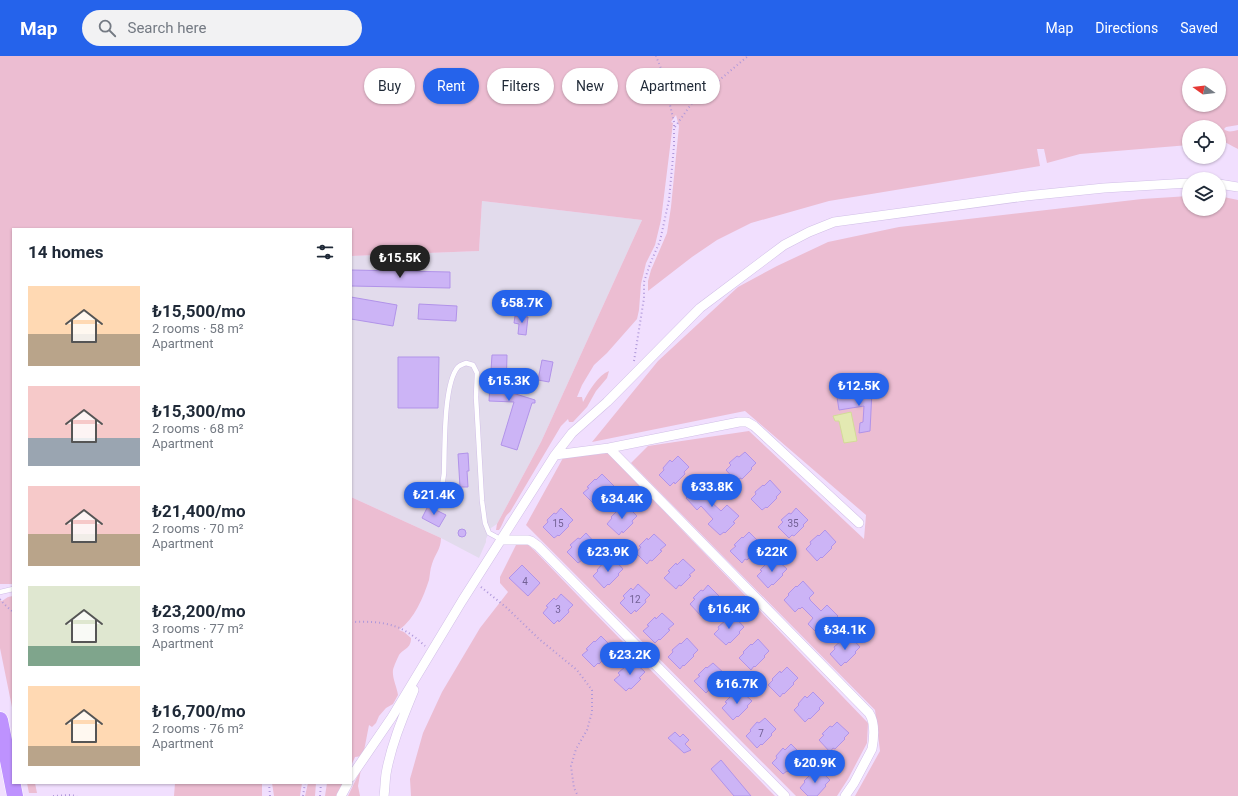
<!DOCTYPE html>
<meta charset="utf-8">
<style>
:root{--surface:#fff;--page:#f2f2f3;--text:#1f2937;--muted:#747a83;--accent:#2563eb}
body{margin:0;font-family:Roboto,sans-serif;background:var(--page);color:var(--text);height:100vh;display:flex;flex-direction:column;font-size:15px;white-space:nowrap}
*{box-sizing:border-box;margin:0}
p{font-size:13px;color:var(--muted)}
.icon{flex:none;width:22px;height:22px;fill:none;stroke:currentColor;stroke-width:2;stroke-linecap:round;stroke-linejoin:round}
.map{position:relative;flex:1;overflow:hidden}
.drawer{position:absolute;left:12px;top:172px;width:340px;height:556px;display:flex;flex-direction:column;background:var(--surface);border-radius:0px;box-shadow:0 1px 3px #0004}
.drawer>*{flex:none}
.banner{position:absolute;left:364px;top:12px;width:380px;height:36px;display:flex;gap:8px}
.needle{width:26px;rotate:284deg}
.buttons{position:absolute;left:1182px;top:12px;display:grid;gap:8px}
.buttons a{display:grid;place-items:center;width:44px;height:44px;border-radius:50%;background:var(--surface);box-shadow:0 1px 3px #0004;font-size:20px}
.price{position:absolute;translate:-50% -34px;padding:0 9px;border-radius:14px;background:var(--accent);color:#fff;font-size:13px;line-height:26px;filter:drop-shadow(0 1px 2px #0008)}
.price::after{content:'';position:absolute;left:50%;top:24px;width:12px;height:9px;margin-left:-6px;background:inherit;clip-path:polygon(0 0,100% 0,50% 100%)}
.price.current{background:#222;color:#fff}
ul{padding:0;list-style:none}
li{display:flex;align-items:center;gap:12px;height:100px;padding:0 16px}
li span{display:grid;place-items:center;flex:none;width:112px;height:80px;border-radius:0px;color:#555}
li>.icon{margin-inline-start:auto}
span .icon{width:48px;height:48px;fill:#fffc;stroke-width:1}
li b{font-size:17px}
h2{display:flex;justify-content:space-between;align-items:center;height:48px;padding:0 16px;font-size:17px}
.chip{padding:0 14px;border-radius:18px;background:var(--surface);box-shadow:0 1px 3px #0004;font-size:14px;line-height:36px}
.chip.current{background:var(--accent);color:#fff}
header{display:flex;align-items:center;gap:24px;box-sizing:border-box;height:56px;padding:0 20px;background:var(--accent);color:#fff}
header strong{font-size:19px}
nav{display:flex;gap:22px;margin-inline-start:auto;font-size:14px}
.search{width:280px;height:36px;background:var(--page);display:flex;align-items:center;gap:10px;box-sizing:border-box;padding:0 14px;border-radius:22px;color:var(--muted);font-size:15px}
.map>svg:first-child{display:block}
.industrial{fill:#e2dbec}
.green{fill:#ecbdd2;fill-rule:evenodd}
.water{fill:#e3e9b2;stroke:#d3db98}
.building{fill:#ccb4f6;stroke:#b193e9}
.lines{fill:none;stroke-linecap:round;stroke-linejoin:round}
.service-casing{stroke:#d1bfe7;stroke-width:5.5}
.minor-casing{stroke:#d1bfe7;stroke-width:10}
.trunk-casing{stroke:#fff;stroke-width:17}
.path{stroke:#af98da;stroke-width:2;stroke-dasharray:1 3;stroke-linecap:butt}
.service{stroke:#fff;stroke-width:4.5}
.minor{stroke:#fff;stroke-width:9}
.trunk{stroke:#be92fe;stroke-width:16}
.labels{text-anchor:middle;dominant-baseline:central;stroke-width:4;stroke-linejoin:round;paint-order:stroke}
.number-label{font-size:10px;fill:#736196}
</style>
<header>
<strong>Map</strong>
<div class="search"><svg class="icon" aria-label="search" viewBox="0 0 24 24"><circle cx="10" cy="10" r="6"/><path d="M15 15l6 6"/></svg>Search here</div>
<nav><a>Map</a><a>Directions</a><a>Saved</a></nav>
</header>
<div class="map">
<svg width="1238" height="740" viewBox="0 0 1238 740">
<rect width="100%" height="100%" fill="#f1dffe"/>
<!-- industrial -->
<path class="industrial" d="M482,145L642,164L541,386L497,468L491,472L486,483V486L479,502L441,482L351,441V200L479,195Z"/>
<!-- green -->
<path class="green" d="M0,0H1238V69L1226,71L1224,73C1228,77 1233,75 1238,74V93C1231,90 1226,86 1219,83V71H1189V89L1080,98L1047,107L1044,93H1037L1040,110L829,145L751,167L717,184L692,201L648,235V225L651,214L667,177L671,151L679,70L676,59L671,66L673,67L661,164L655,189L646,207L641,228L639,254L637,263L607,297L594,309L582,329L577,341H582L583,346C589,335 598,319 609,315L607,322L596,335L587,351L573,366H569L568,363L561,370L510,456C504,460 504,467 499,474H496L497,468L541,386L642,164L482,145L479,195L351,200V173H13V528H0ZM1189,19H1219V49H1189Z
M1189,140V153H1219V140L1238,144V740H855L880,695L875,654L631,407L648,390L749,375L864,483L866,459L745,355L592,386L658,305L738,231L777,210L828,186L899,171L1142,143Z
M608,397L868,667L867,687L848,723L837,740H796L526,469L563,402Z
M351,441L441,482C441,493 435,498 432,508C430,513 430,519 429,524C423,542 415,562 399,574L404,576L411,582C411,593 404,592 399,599C397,603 394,610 393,614C392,622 397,631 398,639L393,648L386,652L379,660L376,667L372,671L369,669L363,700L355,701L351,710Z
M517,487H526L534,494C613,577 695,658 775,740H411L410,723L423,677L442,636L480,572L508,536L500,527V521Z
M13,540V656L0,592V544L2,545L8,541Z
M361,713L358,730L360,740H348Z
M27,727H35L37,737H29Z
M175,727H262V740H174Z
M272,727H302L300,740H274Z
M308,727H316L315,740H305Z
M327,727H346L337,740H325Z"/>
<!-- water -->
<path class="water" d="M851,356L857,385L844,387L839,365H835L833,360Z"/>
<!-- building -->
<path class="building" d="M351,214L450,216V232L351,230Z
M351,241L397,249L393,270L351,263Z
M419,248L457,250L456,265L418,263Z
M515,260L528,261L526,279L518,278L519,268L514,267Z
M492,299H507L506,335L535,344V347H532L517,394L501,389L514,346L489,345Z
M398,301H439L438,352H398Z
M542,304L553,306L549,326L538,324Z
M872,335L870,375L859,377L860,367L863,366L864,350L839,354L837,341Z
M745,396L756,407L751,412L752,413L742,423L740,422L737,426L726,414L731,409L729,407L737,400L739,401Z
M468,397L469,415H467L468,431H460L458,398Z
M678,400L689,411L684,416L685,418L675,428L674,426L670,430L659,419L664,414L663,412L670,404L672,406Z
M602,418L614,430L608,435L610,436L600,446L599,445L595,449L583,437L589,432L587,431L595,423L596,424Z
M705,423L716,435L711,440L712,441L709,444L721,455L727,449L739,460L733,466L735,467L725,477L724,476L720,479L708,468L713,463L702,451L701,450L697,454L686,442L691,437L690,436L697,428L699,429Z
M770,424L781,436L776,441L777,442L767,452L766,451L762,454L751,443L756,438L755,436L763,429L764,430Z
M626,449L637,460L632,465L633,467L623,477L622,475L619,479L607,468L612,462L611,461L619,453L620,455Z
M428,450L446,459L439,471L422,462Z
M561,452L573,464L568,469L569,470L559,480L558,479L554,482L543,471L548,466L547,464L554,457L556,458Z
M796,452L808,464L803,469L804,470L794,480L792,479L789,482L778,471L783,466L781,464L789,457L791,458Z
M458 477a4 4 0 1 1 8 0a4 4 0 1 1-8 0Z
M825,474L836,486L831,491L832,492L822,502L821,501L817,505L806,493L811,488L810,486L818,479L819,480Z
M749,476L761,488L755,493L757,494L747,504L745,503L742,507L730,495L736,490L734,489L742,481L743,482Z
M586,477L597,489L592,494L593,495L583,505L582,504L578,507L567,496L572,491L570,489L578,482L580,483Z
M654,478L666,489L660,494L662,495L652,505L650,504L647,508L636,497L641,491L639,490L647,482L648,484Z
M612,501L623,513L618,518L619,519L609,529L608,528L604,532L593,520L598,515L597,514L604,506L606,507Z
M775,502L787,513L782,518L783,519L773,529L772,528L768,532L757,520L762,515L760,514L768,506L770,508Z
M683,503L695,514L689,519L691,520L681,530L679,529L676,533L664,522L670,516L668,515L676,507L677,509Z
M522,509L540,527L528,540L509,522Z
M803,525L814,537L809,542L810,543V544L821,555L827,549L838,560L833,565L834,566L824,576L823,575L819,579L808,568L813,562L802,551L800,553L799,552L795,556L784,544L789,539L788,538L796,530L797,531Z
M638,528L650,539L645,544L646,546L636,556L635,554L631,558L620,547L625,542L623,540L631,532L633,534Z
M708,529L720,541L715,546L716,547L706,557L705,556L701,560L690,548L695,543L693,542L701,534L703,535Z
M561,538L573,549L568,554L569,556L559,566L558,564L554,568L543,557L548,551L546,550L554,542L556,544Z
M662,557L674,568L668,573L670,574L660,584L659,583L655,587L643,575L649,570L647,569L655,561L656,563Z
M733,559L744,571L739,576L740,577L730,587L729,586L726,589L714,578L719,573L718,571L726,564L727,565Z
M849,579L860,591L855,596L856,597L846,607L845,606L841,610L830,598L835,593L834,591L842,584L843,585Z
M601,580L613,592L607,597L609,598L599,608L598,607L594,611L582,599L588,594L586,593L594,585L595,586Z
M687,582L698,594L693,599L694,600L684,610L683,609L680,613L668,601L673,596L672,594L680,587L681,588Z
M758,583L769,595L764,600L765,601L755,611L754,610L751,614L739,602L744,597L743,596L751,588L752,589Z
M633,605L645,616L639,622L641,623L631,633L629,632L626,635L614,624L620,619L618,617L626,610L627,611Z
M713,607L725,618L719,623L721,624L711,634L710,633L706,637L694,625L700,620L698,619L706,611L707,612Z
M787,611L798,622L793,627L794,628L784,638L783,637L780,641L768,629L773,624L772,623L780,615L781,617Z
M740,634L752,645L747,650L748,651L738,661L737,660L733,664L722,652L727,647L725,646L733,638L735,639Z
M813,636L824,647L819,652L820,653L810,663L809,662L805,666L794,654L799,649L798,648L805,640L807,642Z
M765,662L776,673L771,678L772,679L762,689L761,688L757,692L746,680L751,675L750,674L757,666L759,667Z
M837,666L849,677L844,682L845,683L835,693L833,692L830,696L819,684L824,679L822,678L830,670L832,671Z
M675,676L680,681L683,678L689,684L685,688L691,694L684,697L668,682Z
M791,688L802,699L797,705L798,706L788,716L787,715L783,718L772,707L777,702L776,700L783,692L785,694Z
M721,704L751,740H734L711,713Z
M819,713L830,724L825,729L826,730L817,740H808L800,732L805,726L804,725L812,717L813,719Z"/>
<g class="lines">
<defs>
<path id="service" d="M438,447C440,438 443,427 444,417C445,394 443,328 458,311C460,309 464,308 466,307L473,309L477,317L476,341L482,445L485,467L489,477L502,484
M0,536L13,533"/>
<path id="minor" d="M1219,128L1238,131
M609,392L869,657C875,666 874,682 872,693L854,727L845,740
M555,399L609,392L739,366H747L754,370L859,467
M502,484H528L531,485L538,490L785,740
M351,721L392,661L462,545L555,399L572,377L607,346L700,252L784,189L809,176L834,166L1026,140L1104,132L1189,127
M341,740L348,727
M384,740C385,733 385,725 386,718C391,689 403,661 414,634"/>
<path id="trunk" d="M0,664L15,740"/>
</defs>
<!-- service casing -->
<use href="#service" class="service-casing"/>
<!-- minor casing -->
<use href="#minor" class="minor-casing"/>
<!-- trunk casing -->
<use href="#trunk" class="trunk-casing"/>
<!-- path -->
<path class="path" d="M675,71L692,47L748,0
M634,305L644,242V226L650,208L660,185L669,144L674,90V66L662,15L656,0
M481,531L507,552L539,583L577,614L592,634V656L587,674L576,693L571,710L574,732L578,740
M0,543L4,548L13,556
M351,566C383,565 401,567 425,590
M269,727L270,740
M53,740L70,739L77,740
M303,740L305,727
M320,740L321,727"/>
<!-- service -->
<use href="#service" class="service"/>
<!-- minor -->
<use href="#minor" class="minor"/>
<!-- trunk -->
<use href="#trunk" class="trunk"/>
</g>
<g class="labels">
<!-- number labels -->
<g class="number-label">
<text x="558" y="467">15</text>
<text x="793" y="467">35</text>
<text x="525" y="525">4</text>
<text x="635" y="543">12</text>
<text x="558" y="553">3</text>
<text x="761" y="677">7</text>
</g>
</g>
</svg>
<div class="buttons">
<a><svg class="needle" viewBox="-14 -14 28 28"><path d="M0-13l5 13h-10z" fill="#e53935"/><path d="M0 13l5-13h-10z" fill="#747a83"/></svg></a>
<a><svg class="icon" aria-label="locate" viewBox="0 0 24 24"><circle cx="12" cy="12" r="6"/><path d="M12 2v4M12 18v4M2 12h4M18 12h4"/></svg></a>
<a><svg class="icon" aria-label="layers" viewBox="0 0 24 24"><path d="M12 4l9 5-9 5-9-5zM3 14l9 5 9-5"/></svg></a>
</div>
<b class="price current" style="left:400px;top:223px">₺15.5K</b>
<b class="price" style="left:522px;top:268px">₺58.7K</b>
<b class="price" style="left:509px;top:346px">₺15.3K</b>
<b class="price" style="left:859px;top:351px">₺12.5K</b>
<b class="price" style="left:712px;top:452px">₺33.8K</b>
<b class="price" style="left:434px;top:460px">₺21.4K</b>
<b class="price" style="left:622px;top:464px">₺34.4K</b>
<b class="price" style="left:608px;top:517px">₺23.9K</b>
<b class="price" style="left:772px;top:517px">₺22K</b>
<b class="price" style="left:729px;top:574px">₺16.4K</b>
<b class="price" style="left:845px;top:595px">₺34.1K</b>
<b class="price" style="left:630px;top:620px">₺23.2K</b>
<b class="price" style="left:737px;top:649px">₺16.7K</b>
<b class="price" style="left:815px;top:728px">₺20.9K</b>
<div class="banner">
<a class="chip">Buy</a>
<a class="chip current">Rent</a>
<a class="chip">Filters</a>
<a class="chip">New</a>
<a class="chip">Apartment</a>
</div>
<section class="drawer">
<h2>14 homes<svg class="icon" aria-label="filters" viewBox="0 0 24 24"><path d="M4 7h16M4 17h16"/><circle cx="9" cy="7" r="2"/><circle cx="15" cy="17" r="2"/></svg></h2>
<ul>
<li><span style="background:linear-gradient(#ffd9b3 60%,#b9a48a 0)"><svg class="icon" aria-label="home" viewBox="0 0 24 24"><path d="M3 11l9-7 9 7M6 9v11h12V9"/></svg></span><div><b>₺15,500/mo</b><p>2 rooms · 58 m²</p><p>Apartment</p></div></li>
<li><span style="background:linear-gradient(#f6c9c9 65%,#9aa5b1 0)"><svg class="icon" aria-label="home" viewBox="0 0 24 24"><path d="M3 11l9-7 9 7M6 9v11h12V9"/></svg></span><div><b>₺15,300/mo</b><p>2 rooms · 68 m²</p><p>Apartment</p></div></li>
<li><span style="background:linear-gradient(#f6c9c9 60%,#b9a48a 0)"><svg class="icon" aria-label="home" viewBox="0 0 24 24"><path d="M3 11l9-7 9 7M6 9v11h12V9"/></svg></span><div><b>₺21,400/mo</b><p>2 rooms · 70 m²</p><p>Apartment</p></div></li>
<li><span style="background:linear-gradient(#dfe7d0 75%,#7fa58c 0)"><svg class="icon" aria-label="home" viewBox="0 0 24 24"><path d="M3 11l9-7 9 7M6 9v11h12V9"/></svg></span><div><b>₺23,200/mo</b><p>3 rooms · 77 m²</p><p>Apartment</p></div></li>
<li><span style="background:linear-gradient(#ffd9b3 75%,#b9a48a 0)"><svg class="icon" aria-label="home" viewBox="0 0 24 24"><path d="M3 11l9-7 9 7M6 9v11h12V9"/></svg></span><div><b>₺16,700/mo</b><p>2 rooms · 76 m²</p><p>Apartment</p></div></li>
</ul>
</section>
</div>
